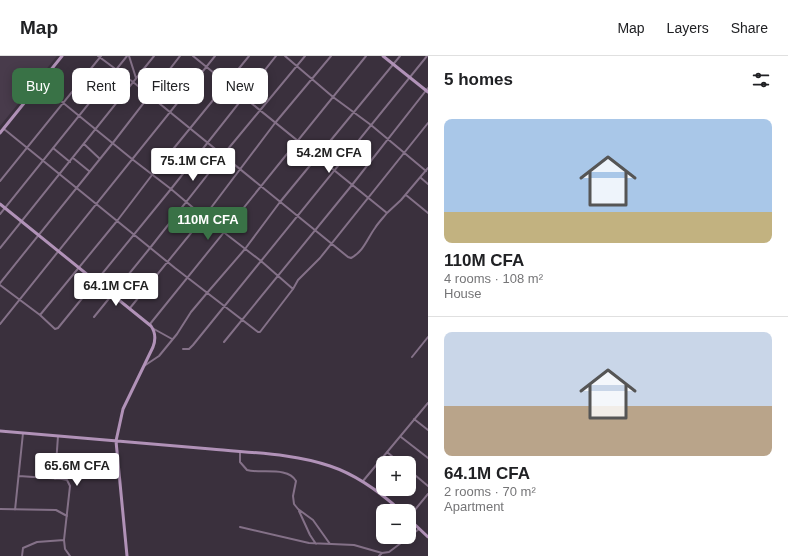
<!DOCTYPE html>
<meta charset="utf-8">
<style>
:root{--surface:#fff;--page:#f6f6f6;--text:#202124;--muted:#757577;--line:#e0e0e0;--accent:#397246}
body{margin:0;font-family:Helvetica,sans-serif;background:var(--page);color:var(--text);height:100vh;display:flex;flex-direction:column;font-size:15px;white-space:nowrap}
*{box-sizing:border-box;margin:0}
p{font-size:13px;color:var(--muted)}
.icon{flex:none;width:22px;height:22px;fill:none;stroke:currentColor;stroke-width:2;stroke-linecap:round;stroke-linejoin:round}
.map{position:relative;flex:1;overflow:hidden}
.details{display:flex;flex-direction:column;background:var(--surface);width:360px}
.details>*{flex:none}
.banner{position:absolute;left:12px;top:12px;width:356px;height:36px;display:flex;gap:8px}
.tools{position:absolute;left:376px;top:400px;display:grid;gap:8px}
.tools a{display:grid;place-items:center;width:40px;height:40px;border-radius:8px;background:var(--surface);box-shadow:0 2px 10px #0003;font-size:20px}
.price{position:absolute;translate:-50% -34px;padding:0 9px;border-radius:4px;background:#fff;color:#222;font-size:13px;line-height:26px;filter:drop-shadow(0 1px 2px #0008)}
.price::after{content:'';position:absolute;left:50%;top:24px;width:12px;height:9px;margin-left:-6px;background:inherit;clip-path:polygon(0 0,100% 0,50% 100%)}
.price.on{background:var(--accent);color:#fff}
ul{padding:0;list-style:none}
li{display:grid;align-content:center;gap:8px;height:212px;padding:0 16px}
li+li{border-top:1px solid var(--line)}
li span{display:grid;place-items:center;height:124px;border-radius:8px;color:#555}
li>.icon{margin-inline-start:auto}
span .icon{width:72px;height:72px;fill:#fffc;stroke-width:1}
li b{font-size:17px}
h2{display:flex;justify-content:space-between;align-items:center;height:48px;padding:0 16px;font-size:17px}
.tag{padding:0 14px;border-radius:8px;background:var(--surface);box-shadow:0 2px 10px #0003;font-size:14px;line-height:36px}
.tag.on{background:var(--accent);color:#fff}
header{display:flex;align-items:center;gap:24px;box-sizing:border-box;height:56px;padding:0 20px;background:var(--surface);border-bottom:1px solid var(--line)}
header strong{font-size:19px}
nav{display:flex;gap:22px;margin-inline-start:auto;font-size:14px}
main{display:flex;flex:1;min-height:0}
.map>svg:first-child{display:block}
.built{fill:#483b4b}
.lines{fill:none;stroke-linecap:round;stroke-linejoin:round}
.street{stroke:#847188;stroke-width:2}
.secondary{stroke:#b192b8;stroke-width:3}
</style>
<header>
<strong>Map</strong>
<nav><a>Map</a><a>Layers</a><a>Share</a></nav>
</header>
<main>
<div class="map">
<svg width="428" height="500" viewBox="0 0 428 500">
<rect width="100%" height="100%" fill="#3a303d"/>
<!-- built -->
<path class="built" d="M0,0H57L0,70Z"/>
<g class="lines">
<!-- street -->
<path class="street" d="M98,0L133,26L348,201L351,202C364,195 367,183 375,172C378,167 383,162 387,157
M129,0L136,22
M193,0L387,157L401,144L428,112
M285,0L333,41L371,69L426,115
M40,28L132,103L171,133L204,161L261,205L293,233
M4,73L175,212L258,276H260L293,233L298,224L320,202L428,67
M84,88L100,103
M53,92L70,106
M73,102L89,115
M421,122L428,128
M0,125L101,0
M406,139L428,157
M0,158L127,0
M0,192L154,0
M0,227L112,88L180,0
M0,229L40,259L55,273L58,272L171,133L276,0
M130,252L204,161L275,67L331,0
M40,259L117,165L152,119L249,0
M94,261L150,192L223,99L305,0
M0,268L215,0
M150,268L366,0
M154,273L172,283
M224,286L352,129L428,32
M183,293H189L193,289L427,0
M412,301L428,281
M144,310L159,300L177,278L191,256L207,237L245,193L280,146L400,0
M414,363L428,374
M401,381L428,402
M240,396V406L247,414C260,418 288,410 296,425L293,440L294,448L298,453L313,464L330,488
M387,396L400,407
M409,414L428,430
M19,420L62,423L67,424L70,430L64,484L65,493L70,500
M55,423L58,380
M363,425L428,347
M0,453L56,454L67,460
M15,454L23,377
M299,455L310,479L316,488
M409,461L428,438
M240,471L309,487L354,489L382,497L389,496L409,481
M409,481L419,473
M22,500L23,492L37,486L64,484
M379,500L382,497"/>
<!-- secondary -->
<path class="secondary" d="M383,0L428,36
M0,77L62,0
M0,148L151,270C156,277 156,283 153,291L123,353L116,385L127,500
M0,375C70,381 141,387 211,393C250,397 293,397 330,410C357,419 380,436 401,455
M409,463L428,481"/>
</g>
</svg>
<div class="tools">
<a>+</a>
<a>−</a>
</div>
<b class="price" style="left:329px;top:118px">54.2M CFA</b>
<b class="price" style="left:193px;top:126px">75.1M CFA</b>
<b class="price on" style="left:208px;top:185px">110M CFA</b>
<b class="price" style="left:116px;top:251px">64.1M CFA</b>
<b class="price" style="left:77px;top:431px">65.6M CFA</b>
<div class="banner">
<a class="tag on">Buy</a>
<a class="tag">Rent</a>
<a class="tag">Filters</a>
<a class="tag">New</a>
</div>
</div>
<section class="details">
<h2>5 homes<svg class="icon" aria-label="filters" viewBox="0 0 24 24"><path d="M4 7h16M4 17h16"/><circle cx="9" cy="7" r="2"/><circle cx="15" cy="17" r="2"/></svg></h2>
<ul>
<li><span style="background:linear-gradient(#a9c7e8 75%,#c2b280 0)"><svg class="icon" aria-label="home" viewBox="0 0 24 24"><path d="M3 11l9-7 9 7M6 9v11h12V9"/></svg></span><div><b>110M CFA</b><p>4 rooms · 108 m²</p><p>House</p></div></li>
<li><span style="background:linear-gradient(#c9d6e8 60%,#b9a48a 0)"><svg class="icon" aria-label="home" viewBox="0 0 24 24"><path d="M3 11l9-7 9 7M6 9v11h12V9"/></svg></span><div><b>64.1M CFA</b><p>2 rooms · 70 m²</p><p>Apartment</p></div></li>
</ul>
</section>
</main>
